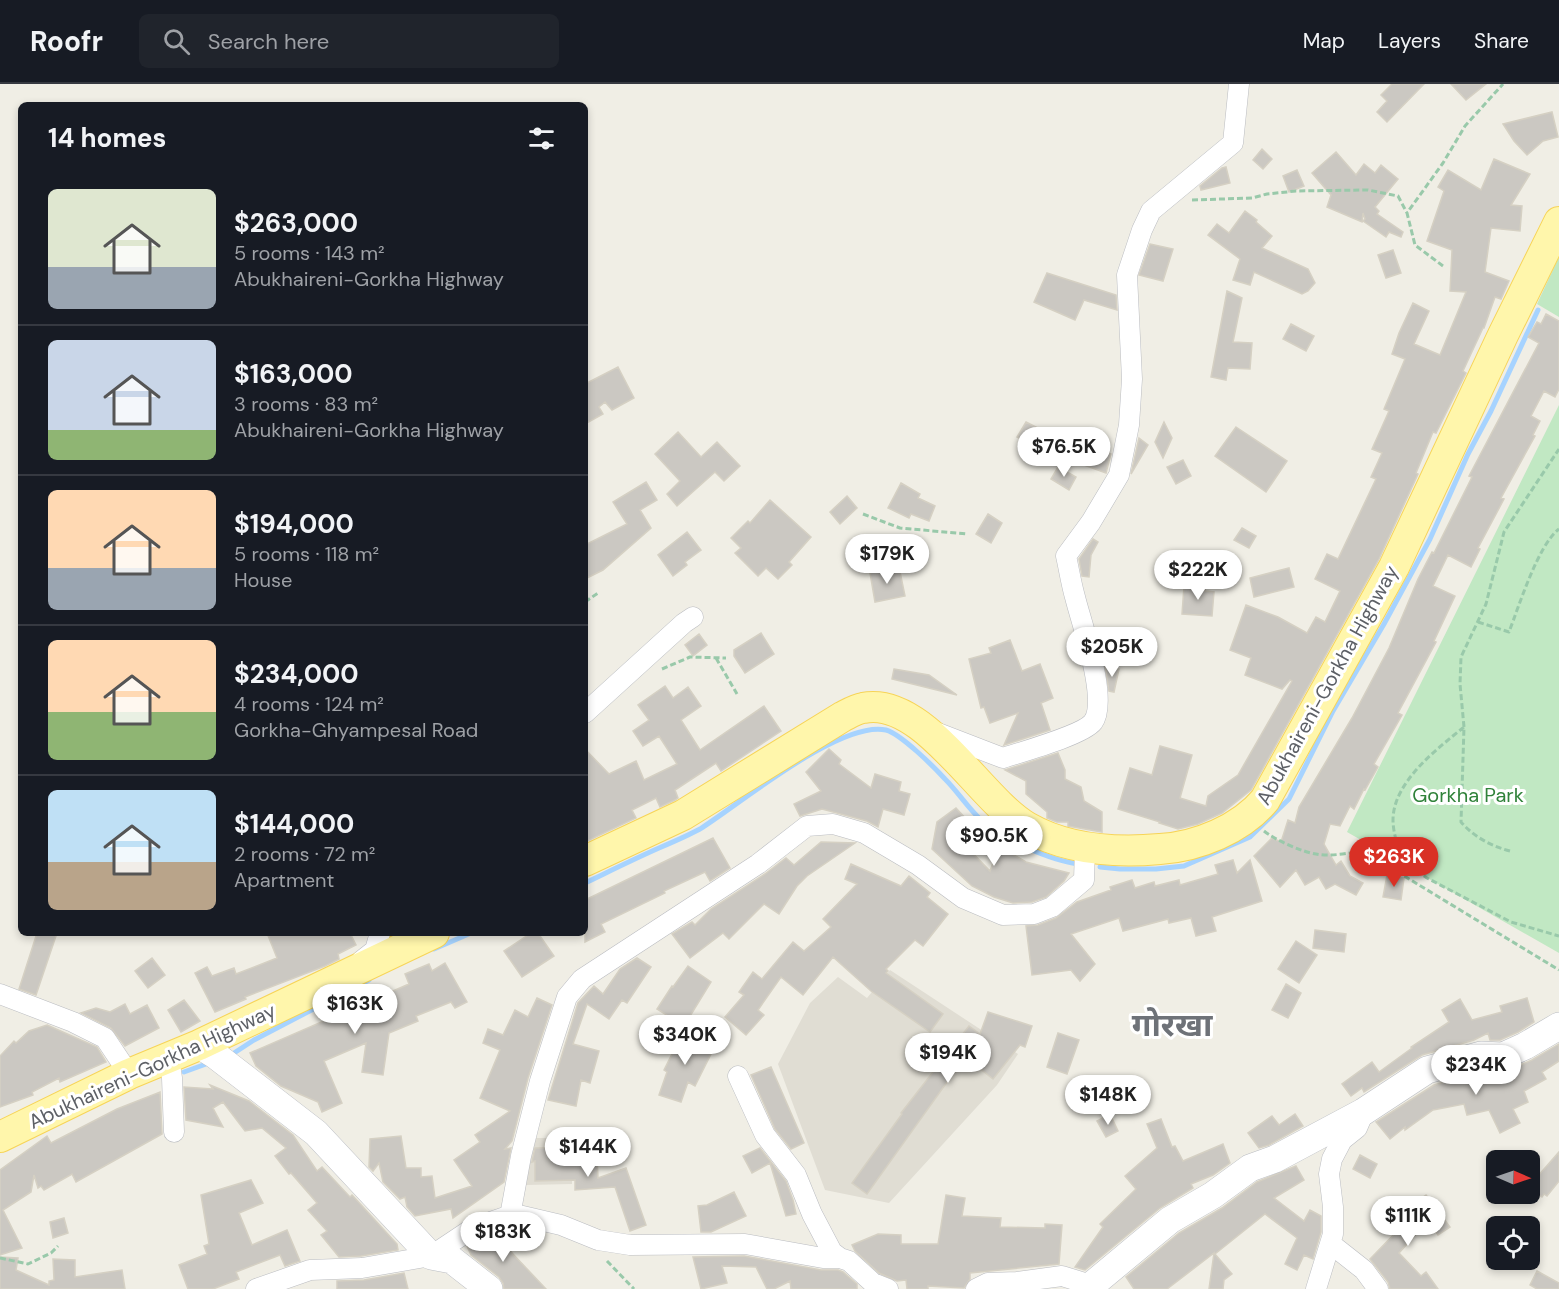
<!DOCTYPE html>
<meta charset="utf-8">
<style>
:root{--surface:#171b24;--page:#20242c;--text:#f1f3f6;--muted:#9ea1a6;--line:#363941;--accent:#d93025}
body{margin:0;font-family:"DM Sans","Noto Sans Devanagari",sans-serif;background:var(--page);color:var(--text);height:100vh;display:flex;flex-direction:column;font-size:22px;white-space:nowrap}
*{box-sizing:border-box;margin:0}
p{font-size:20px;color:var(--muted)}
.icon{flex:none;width:33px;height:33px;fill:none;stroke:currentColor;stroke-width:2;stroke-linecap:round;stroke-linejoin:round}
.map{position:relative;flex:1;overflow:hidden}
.panel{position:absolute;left:18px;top:18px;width:570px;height:834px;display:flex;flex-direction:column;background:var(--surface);border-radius:9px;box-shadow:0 3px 9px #0003}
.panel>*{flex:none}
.needle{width:39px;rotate:92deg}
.tools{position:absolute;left:1486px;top:1066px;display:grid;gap:12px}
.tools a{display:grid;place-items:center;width:54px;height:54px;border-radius:9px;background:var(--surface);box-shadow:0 3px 9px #0003;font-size:30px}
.price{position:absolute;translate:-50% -51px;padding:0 14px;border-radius:21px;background:#fff;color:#222;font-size:20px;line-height:39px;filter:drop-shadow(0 2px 3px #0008)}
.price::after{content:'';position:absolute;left:50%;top:36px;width:18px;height:14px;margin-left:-9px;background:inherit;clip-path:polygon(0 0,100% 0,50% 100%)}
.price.selected{background:var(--accent);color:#fff}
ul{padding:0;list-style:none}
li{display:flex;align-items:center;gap:18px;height:150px;padding:0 30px}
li+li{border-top:2px solid var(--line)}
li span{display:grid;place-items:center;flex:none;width:168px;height:120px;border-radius:9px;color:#555}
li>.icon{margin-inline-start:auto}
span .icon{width:72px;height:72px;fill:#fffc;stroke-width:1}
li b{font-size:26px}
h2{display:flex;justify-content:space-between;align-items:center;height:72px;padding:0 30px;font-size:26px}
header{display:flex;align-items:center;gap:36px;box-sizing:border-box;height:84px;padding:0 30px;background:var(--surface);border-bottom:2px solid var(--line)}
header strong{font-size:28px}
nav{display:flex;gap:33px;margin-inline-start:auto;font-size:21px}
.search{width:420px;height:54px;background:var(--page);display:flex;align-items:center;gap:15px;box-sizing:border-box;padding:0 21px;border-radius:9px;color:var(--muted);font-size:22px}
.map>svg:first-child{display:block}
.education{fill:#e0ddd3}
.green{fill:#c1e8c3}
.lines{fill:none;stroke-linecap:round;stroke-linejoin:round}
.stream{stroke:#a6d3ff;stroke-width:5}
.building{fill:#cbc8c2;stroke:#d5d0c3;stroke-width:1.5}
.street-casing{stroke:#babcc1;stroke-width:21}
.secondary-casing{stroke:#babdc3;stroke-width:28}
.primary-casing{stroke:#f7d457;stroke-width:32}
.path{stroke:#99c9aa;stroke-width:3;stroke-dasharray:6 3;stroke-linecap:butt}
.street{stroke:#fff;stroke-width:20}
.secondary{stroke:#fff;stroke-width:27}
.primary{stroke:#fff6ab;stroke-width:30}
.labels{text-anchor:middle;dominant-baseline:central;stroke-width:6;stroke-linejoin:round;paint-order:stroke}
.street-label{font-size:20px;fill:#5d6066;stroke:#fff}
.park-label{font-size:20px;fill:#30823a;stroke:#fff}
.town-label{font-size:32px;font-weight:bold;fill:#6e7278;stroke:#fff}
</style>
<header>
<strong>Roofr</strong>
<div class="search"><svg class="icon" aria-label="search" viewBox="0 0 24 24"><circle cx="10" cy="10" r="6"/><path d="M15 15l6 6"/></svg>Search here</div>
<nav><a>Map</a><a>Layers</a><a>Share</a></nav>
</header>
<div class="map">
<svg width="1559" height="1205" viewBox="0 0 1559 1205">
<rect width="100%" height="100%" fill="#f0eee5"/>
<!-- education -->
<path class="education" d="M890,886L1018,970L997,1001L889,1119L825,1106L778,980L810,919L838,893L867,914Z
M533,1054H572V1100L526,1101Z"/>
<!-- green -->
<path class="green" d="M1559,173V233L1537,220Z
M1559,321V869L1347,748Z"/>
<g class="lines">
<!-- stream -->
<path class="stream" d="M1100,783L1120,785H1156L1184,782L1250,753L1289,715L1333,627L1384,540L1430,455L1468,370L1491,327L1538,226
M585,799C610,787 634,775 659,764C673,758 687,752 700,745C740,720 840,636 886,646C901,650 934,683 945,695C958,708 968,724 981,736C1001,755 1052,777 1079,780
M434,865L471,849
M231,971L254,956L369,896
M184,988L206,980"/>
</g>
<!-- building -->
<path class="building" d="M1392,0H1424L1387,38L1377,28L1387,17L1381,11Z
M1451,0H1486L1466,16Z
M1552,28L1558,53L1543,57L1527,71L1514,57L1503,40Z
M1262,65L1272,75L1263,85L1253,76Z
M1336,68L1356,91L1364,80L1375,89L1381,81L1398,95L1375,123L1379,127L1377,130L1403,148L1401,153L1389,148L1386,153L1363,137L1365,135L1363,129L1362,138L1327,123L1331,111L1312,89Z
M1494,75L1530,90L1511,121L1522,122L1520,147L1491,144L1485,188L1509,197L1501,215L1495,213L1484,244H1483L1463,287L1466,289L1436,349L1433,348L1416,389L1418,390L1379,475L1251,706L1222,729L1198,740L1178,745L1159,739L1160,738L1118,725L1130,684L1152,691L1160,662L1192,671L1180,714L1206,722L1208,712L1238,691L1292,597L1290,596L1282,605L1245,591L1251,574L1230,566L1246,521L1278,533L1307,549L1316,533L1325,538L1340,507L1315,495L1327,470L1338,475L1376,395L1371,393L1382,369L1372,365L1389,327L1384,325L1405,275L1392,270L1399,249L1413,219L1429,227L1414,260L1440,271L1466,208L1450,207L1452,166L1427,157L1444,107L1438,103L1448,86L1481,106Z
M1226,83L1230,99L1201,106L1200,102L1222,84Z
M1297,86L1304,102L1289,108L1283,92Z
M1245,127L1257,136L1256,138L1272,152L1262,164L1308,185L1315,199L1308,207L1302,210L1254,188L1250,201L1233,196L1240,175L1208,151L1217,140L1229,149Z
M1150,160L1173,165L1163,197L1139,191Z
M1393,166L1401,189L1386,194L1378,171Z
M1047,189L1116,211L1117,226L1084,216L1075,236L1034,218Z
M1227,207L1242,214L1233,258L1252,259L1250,285L1228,284L1226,296L1211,293Z
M1546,230L1559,237V305L1555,313L1544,307L1531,332L1540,337L1533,351L1535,352L1501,414L1504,415L1478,464L1480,465L1471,483L1448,471L1433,502L1455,512L1434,557L1436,558L1398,629L1402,631L1374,680L1378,683L1365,706L1364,705L1354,725L1350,722L1340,742L1330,740L1324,760L1336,781L1341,777L1350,792L1363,799L1356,811L1335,800L1326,805L1319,793L1305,801L1296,786L1280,803L1254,772L1272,754L1281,758L1288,736L1295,739L1299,723L1352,634L1389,564L1418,495L1432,468L1434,469L1472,393L1469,392L1539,259L1528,253L1537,238L1541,240Z
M1291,240L1314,252L1306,267L1283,255Z
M618,283L634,314L612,326L605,318L599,323L603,330L585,340V300Z
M1026,338L1042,346L1034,362L1017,353Z
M1164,338L1172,354L1163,374L1155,358Z
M1236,343L1287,377L1266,408L1215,372Z
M678,348L701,373L717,358L740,382L724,397L715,388L677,422L667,410L680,397L655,370Z
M1139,354L1148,361L1131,390Z
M1079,358L1111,370L1106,389L1073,377Z
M1183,376L1191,392L1176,400L1167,383Z
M1058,383L1076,393L1069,406L1051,395Z
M646,398L657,416L640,426L651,444L603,486L585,495V461L627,440L613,418Z
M901,399L920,410L918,414L935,422L929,437L911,430L909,434L888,424Z
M847,412L857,424L840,440L830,428Z
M770,416L811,453L789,478L792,481L778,495L766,484L758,492L735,469L741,464L731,454L748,437L750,439Z
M988,430L1002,439L991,459L976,450Z
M1242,444L1256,452L1249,464L1234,456Z
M687,448L701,466L685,478L687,481L673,492L658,471Z
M1093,455L1098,458L1091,471L1089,493L1082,492L1079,475Z
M899,483L905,512L875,518L870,489Z
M1289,484L1294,503L1254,513L1250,494Z
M1184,502L1205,503V507L1214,508L1212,532L1182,530Z
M761,549L774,570L745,589L734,572V566Z
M699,550L707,561L693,572L685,561Z
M1010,556L1022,587L1040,580L1053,614L1041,619L1050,646L1004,661L1018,629L990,639L984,623L981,624L969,575L991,569L989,564Z
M1105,582L1119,585L1114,608L1109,607Z
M894,585L929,591L957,611L892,595Z
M665,602L673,614L688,603L701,622L681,636L700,666L764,622L781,647L721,687L716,679L675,706L678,714L675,716L660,723L656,714L632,726L636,734L585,758V665L609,690L636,677L644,696L677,680L659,652L643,662L633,647L649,636L638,621Z
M829,665L841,676L839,680L871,704L875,690L901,698L899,707L910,710L904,731L883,725L878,743L867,737L822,725L800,732L794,720L821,707L806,688Z
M1058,669L1065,686V695L1081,703L1084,717L1102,728V748L1079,744L1068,742V738H1057L1047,734V728L1026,710V697L1005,686Z
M956,724L969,738L957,753L990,787L999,762L1026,778L1069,789L1064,797L1046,813L1032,818L1013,819L994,813L972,802L932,765L937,738Z
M713,754L730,784L710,797L705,788L664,807L665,809L601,840L605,848L585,858V816Z
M821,758L855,759L807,792L797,802L779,830L764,820L729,855L723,849L690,874L672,850L692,838L695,841L711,825L765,790L786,774L794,781Z
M1233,776L1237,789L1250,776L1262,817L1212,833L1216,847L1196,852L1191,834L1169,839L1168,835L1123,847L1119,834L1071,850L1095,880L1080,897L1071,886L1032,891L1026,842L1038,841L1056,834L1077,818L1111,806L1110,803L1132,796L1135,804L1154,798L1155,802L1179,796L1180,801L1218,790L1215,781Z
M851,780L901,802L909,792L930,809L927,813L948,830L923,862L915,856L886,885L888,887L886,889L943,930L930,948L871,907L833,873L803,911L781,893L758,926L764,931L746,951L725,933L744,911L739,908L753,888L762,895L793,858L804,867L831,843L823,835L857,800L845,795Z
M1387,791L1404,794L1401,816L1383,813Z
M1315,846L1346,850L1344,868L1313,864Z
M37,849H57L36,911L19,905Z
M267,849H350L356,861L338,870L339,875L325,882L245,913L246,915L215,928L195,889L207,883L212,892L234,884L236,890L277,874Z
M531,849H538L554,872L522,893L504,867Z
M1296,857L1317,871L1299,899L1278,885Z
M152,874L165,891L148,904L135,887Z
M637,874L651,883L627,919L622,916L609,935L587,920L573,960L599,967L590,999L581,996L576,1022L548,1016L578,919L594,902L603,910L620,885Z
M445,879L467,918L455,924L451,918L416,932L418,937L389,949L383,991L362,988L366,959L324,977L342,1019L322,1028L318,1018L281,1002L256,982L250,969L409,900L405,890L429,880L432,887Z
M688,882L711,898L684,942L657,925L672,902L673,903Z
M1286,900L1301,909L1288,934L1272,926Z
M537,914L552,921L528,994L512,1057L505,1065L511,1064L504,1098L453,1134L451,1125L415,1132L407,1123L405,1113L400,1115L383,1098L379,1079L373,1087L369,1083L370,1055L401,1052L406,1084H421V1093L432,1092L435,1114L472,1102L454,1076L480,1058L475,1051L510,1027L480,1014L500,966L483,959L488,945L503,951L515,926L528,933Z
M1527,914L1534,938L1518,948L1500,956H1490L1488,949L1474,956L1422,971L1364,1008L1362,1004L1351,1012L1342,1000L1372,978L1379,988L1412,964L1411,963L1449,938L1442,926L1460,915L1472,936L1502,928L1500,922Z
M184,916L200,937L181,948L168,926Z
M125,920L130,930L147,921L159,944L125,962L111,944L81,929L96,924L110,928Z
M988,928L1032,942L1025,963L1020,961L993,995L965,973L867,1110L852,1099L902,1030L901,1029L969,942L980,950Z
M47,941L97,963L106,978L60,998L59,994L32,1008L33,1011L0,1023V972L14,957L16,959L29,947Z
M683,948L714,964L695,1002L688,998L681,1018L659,1011L667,988L664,986Z
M1058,949L1079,956L1067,990L1047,983Z
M1559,960V977L1542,988L1546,995L1524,1007L1528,1018L1513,1025L1520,1039L1500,1049L1489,1026L1467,1031L1464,1020L1433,1026L1405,1046V1043L1390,1055L1376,1038L1434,1001L1477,989L1479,999L1532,976Z
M771,983L804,1059L791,1065L775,1045L751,991Z
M210,1001L249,1017L293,1051L317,1087L322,1083L350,1113L352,1111L353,1112L397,1160L398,1166L361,1172L339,1173L321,1151L327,1147L308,1126L317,1119L291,1089L289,1090L275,1072L286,1064L262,1044L245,1047L223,1018L213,1024L223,1043L186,1036L184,1003L213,1005Z
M160,1008L162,1050L76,1098L72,1090L44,1106L41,1102L38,1104L34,1091L31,1108L3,1126L22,1164L0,1171V1086L47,1052L51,1059L117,1025Z
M1110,1030L1118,1047L1106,1053L1097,1037Z
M1295,1030L1303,1042L1269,1061L1259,1064L1248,1049L1272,1032L1279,1041Z
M1161,1035L1172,1063L1175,1062L1183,1077L1223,1060L1230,1079L1213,1091L1191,1100L1193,1104L1160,1124L1085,1186L1075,1183L1103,1143L1100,1140L1136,1105L1125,1092L1157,1064L1147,1040Z
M568,1063V1073L597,1071L598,1094L626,1084L646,1141L630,1147L615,1103L575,1106V1096L535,1097V1077L532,1078L535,1064Z
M760,1064L786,1097L793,1116L796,1130L786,1132L770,1079L752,1089L743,1072Z
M1559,1068V1097L1547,1112L1544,1110L1542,1113L1530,1105V1101Z
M1360,1071L1377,1080L1370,1094L1353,1085Z
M1296,1082L1304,1096L1274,1114L1304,1137L1310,1126L1321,1132V1148L1313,1175L1304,1171L1297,1186L1285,1180L1297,1154L1265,1130L1215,1170L1232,1190L1224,1196L1223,1205H1209L1214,1169L1167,1205H1134L1126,1193L1179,1149L1222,1124L1257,1098Z
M251,1096L263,1119L239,1129L252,1161L287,1146L300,1177L285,1182L280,1171L236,1188L239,1195L213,1205H188L179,1181L207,1170L204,1162L209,1160L201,1111Z
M734,1108L746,1132L711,1148H701L698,1122L707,1121Z
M946,1111L965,1114L962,1132L1001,1134L1000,1143L1045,1144V1140L1062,1141L1059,1180L970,1189V1195L964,1204L928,1202V1205H907L906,1196L897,1197L879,1189L855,1167L852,1161L878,1150L901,1151V1160H938Z
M1426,1111L1450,1143L1438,1151L1428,1137L1399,1169L1421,1192L1426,1188L1438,1205H1390L1388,1198L1370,1175L1401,1143L1394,1137L1409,1120L1411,1122Z
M64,1134L68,1149L53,1154L50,1138Z
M501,1147L512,1169L546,1205H504L503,1199L499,1193L471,1171L467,1162L478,1155Z
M744,1172L821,1186H838L843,1188L857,1200V1205H791L790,1197L774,1205H767L756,1183L722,1182L727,1199L701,1205L693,1173Z
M0,1173L18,1174L16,1186L49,1201V1197L54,1196L53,1175L75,1176V1193L122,1186L125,1205H0Z
M1537,1187L1559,1199V1205H1537L1530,1201Z
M404,1189L408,1205H337V1197L364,1196Z"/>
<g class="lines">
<defs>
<path id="street" d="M585,629L684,539L693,533
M933,647L1003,674C1021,668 1083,651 1093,638C1109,616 1081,538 1075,513C1071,499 1069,485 1066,472L1091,438L1119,391L1129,341L1132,295L1127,191L1142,146L1151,127L1233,59L1239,0
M361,877L375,866L380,849
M0,910L73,938L105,954L129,990
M169,974L172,994L174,1048
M738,992L765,1051L796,1091L812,1130L832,1168L840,1174
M510,1132L521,1072L540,997L567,913L582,895L758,780L807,742L833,740L864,749L918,781L963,814L1003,831L1034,830L1052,823L1084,796L1085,764
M1331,1160L1364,1186L1378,1205
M256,1205L310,1186L362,1184L431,1172L473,1144L514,1130L561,1141L598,1156L630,1161L745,1160L823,1174H840L849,1177L873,1199L888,1205
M976,1205L988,1199L1017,1198L1062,1192L1091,1201
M1316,1205L1333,1150V1123L1329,1090L1332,1075L1342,1056L1357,1044L1363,1030"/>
<path id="secondary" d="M199,961L215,971L316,1049L431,1172L452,1176L489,1205
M1087,1205L1170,1136L1213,1111L1250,1084L1275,1075L1363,1028L1427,986L1481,971L1503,972L1525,962L1559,942"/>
<path id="primary" d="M585,777L683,731L842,633C848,630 856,625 863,624C923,611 980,716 1027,743C1067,766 1115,769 1160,765C1197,763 1241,745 1265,716L1394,483L1503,251L1559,138
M0,1053L129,990L199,961L434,849"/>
</defs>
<!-- street casing -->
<use href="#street" class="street-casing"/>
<!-- secondary casing -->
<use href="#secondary" class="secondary-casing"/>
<!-- primary casing -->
<use href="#primary" class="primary-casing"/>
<!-- path -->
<path class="path" d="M1192,116L1252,114L1267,110L1296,107L1368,106L1398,112L1407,129
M1443,182L1415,161L1407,129L1443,79L1465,42L1503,0
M863,430L900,444L967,450
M585,518L598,509
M1478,538L1509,548C1519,522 1538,461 1559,445
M716,574L737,610
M662,585L690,573L726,574
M1464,643L1460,600L1461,573L1486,520L1504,448L1559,365
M1264,747C1275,756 1302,768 1316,770C1330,773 1348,769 1363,767L1559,886
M1510,767C1491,762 1474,753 1461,738L1464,643C1437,665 1393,698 1393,736C1393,750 1399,765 1402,777L1427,794L1511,838L1559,852
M0,1174L28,1180L51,1169L58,1162
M607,1177L634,1205"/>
<!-- street -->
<use href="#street" class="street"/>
<!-- secondary -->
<use href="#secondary" class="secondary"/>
<!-- primary -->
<use href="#primary" class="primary"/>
</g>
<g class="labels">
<!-- street labels -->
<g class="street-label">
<text transform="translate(1327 601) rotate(-61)">Abukhaireni-Gorkha Highway</text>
<text transform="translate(152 982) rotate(-25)">Abukhaireni-Gorkha Highway</text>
</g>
<!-- park labels -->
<g class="park-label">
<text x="1468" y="711">Gorkha Park</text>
</g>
<!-- town labels -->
<g class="town-label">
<text x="1172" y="941">गोरखा</text>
</g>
</g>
</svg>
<div class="tools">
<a><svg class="needle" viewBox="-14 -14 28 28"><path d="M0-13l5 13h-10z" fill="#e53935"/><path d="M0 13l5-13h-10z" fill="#9ea1a6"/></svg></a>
<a><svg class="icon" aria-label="locate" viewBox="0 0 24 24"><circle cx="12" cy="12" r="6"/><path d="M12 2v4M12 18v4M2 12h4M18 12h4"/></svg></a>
</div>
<b class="price" style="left:1064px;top:394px">$76.5K</b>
<b class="price" style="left:887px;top:501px">$179K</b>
<b class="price" style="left:1198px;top:517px">$222K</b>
<b class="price" style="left:1112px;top:594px">$205K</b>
<b class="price" style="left:994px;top:783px">$90.5K</b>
<b class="price selected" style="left:1394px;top:804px">$263K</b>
<b class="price" style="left:355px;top:951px">$163K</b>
<b class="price" style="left:685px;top:982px">$340K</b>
<b class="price" style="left:948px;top:1000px">$194K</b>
<b class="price" style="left:1476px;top:1012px">$234K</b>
<b class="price" style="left:1108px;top:1042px">$148K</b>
<b class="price" style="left:588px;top:1094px">$144K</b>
<b class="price" style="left:1408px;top:1163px">$111K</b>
<b class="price" style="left:503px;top:1179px">$183K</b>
<section class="panel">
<h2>14 homes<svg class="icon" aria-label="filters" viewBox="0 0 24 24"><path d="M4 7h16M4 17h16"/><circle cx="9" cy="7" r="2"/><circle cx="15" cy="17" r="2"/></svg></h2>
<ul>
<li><span style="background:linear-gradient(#dfe7d0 65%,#9aa5b1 0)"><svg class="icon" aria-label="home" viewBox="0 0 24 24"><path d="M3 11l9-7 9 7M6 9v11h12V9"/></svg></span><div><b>$263,000</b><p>5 rooms · 143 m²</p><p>Abukhaireni-Gorkha Highway</p></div></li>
<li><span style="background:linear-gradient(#c9d6e8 75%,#8fb573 0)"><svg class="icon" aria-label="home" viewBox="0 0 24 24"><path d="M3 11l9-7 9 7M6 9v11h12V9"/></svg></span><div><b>$163,000</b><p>3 rooms · 83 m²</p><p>Abukhaireni-Gorkha Highway</p></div></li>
<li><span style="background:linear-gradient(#ffd9b3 65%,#9aa5b1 0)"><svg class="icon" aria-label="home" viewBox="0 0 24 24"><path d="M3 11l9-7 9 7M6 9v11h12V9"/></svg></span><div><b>$194,000</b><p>5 rooms · 118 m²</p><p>House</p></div></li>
<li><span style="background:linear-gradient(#ffd9b3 60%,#8fb573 0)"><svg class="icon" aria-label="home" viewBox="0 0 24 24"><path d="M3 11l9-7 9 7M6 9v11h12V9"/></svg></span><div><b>$234,000</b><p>4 rooms · 124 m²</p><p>Gorkha-Ghyampesal Road</p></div></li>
<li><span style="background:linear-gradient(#bfe0f5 60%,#b9a48a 0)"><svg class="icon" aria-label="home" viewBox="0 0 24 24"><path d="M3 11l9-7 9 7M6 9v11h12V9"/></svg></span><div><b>$144,000</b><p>2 rooms · 72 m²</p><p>Apartment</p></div></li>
</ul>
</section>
</div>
